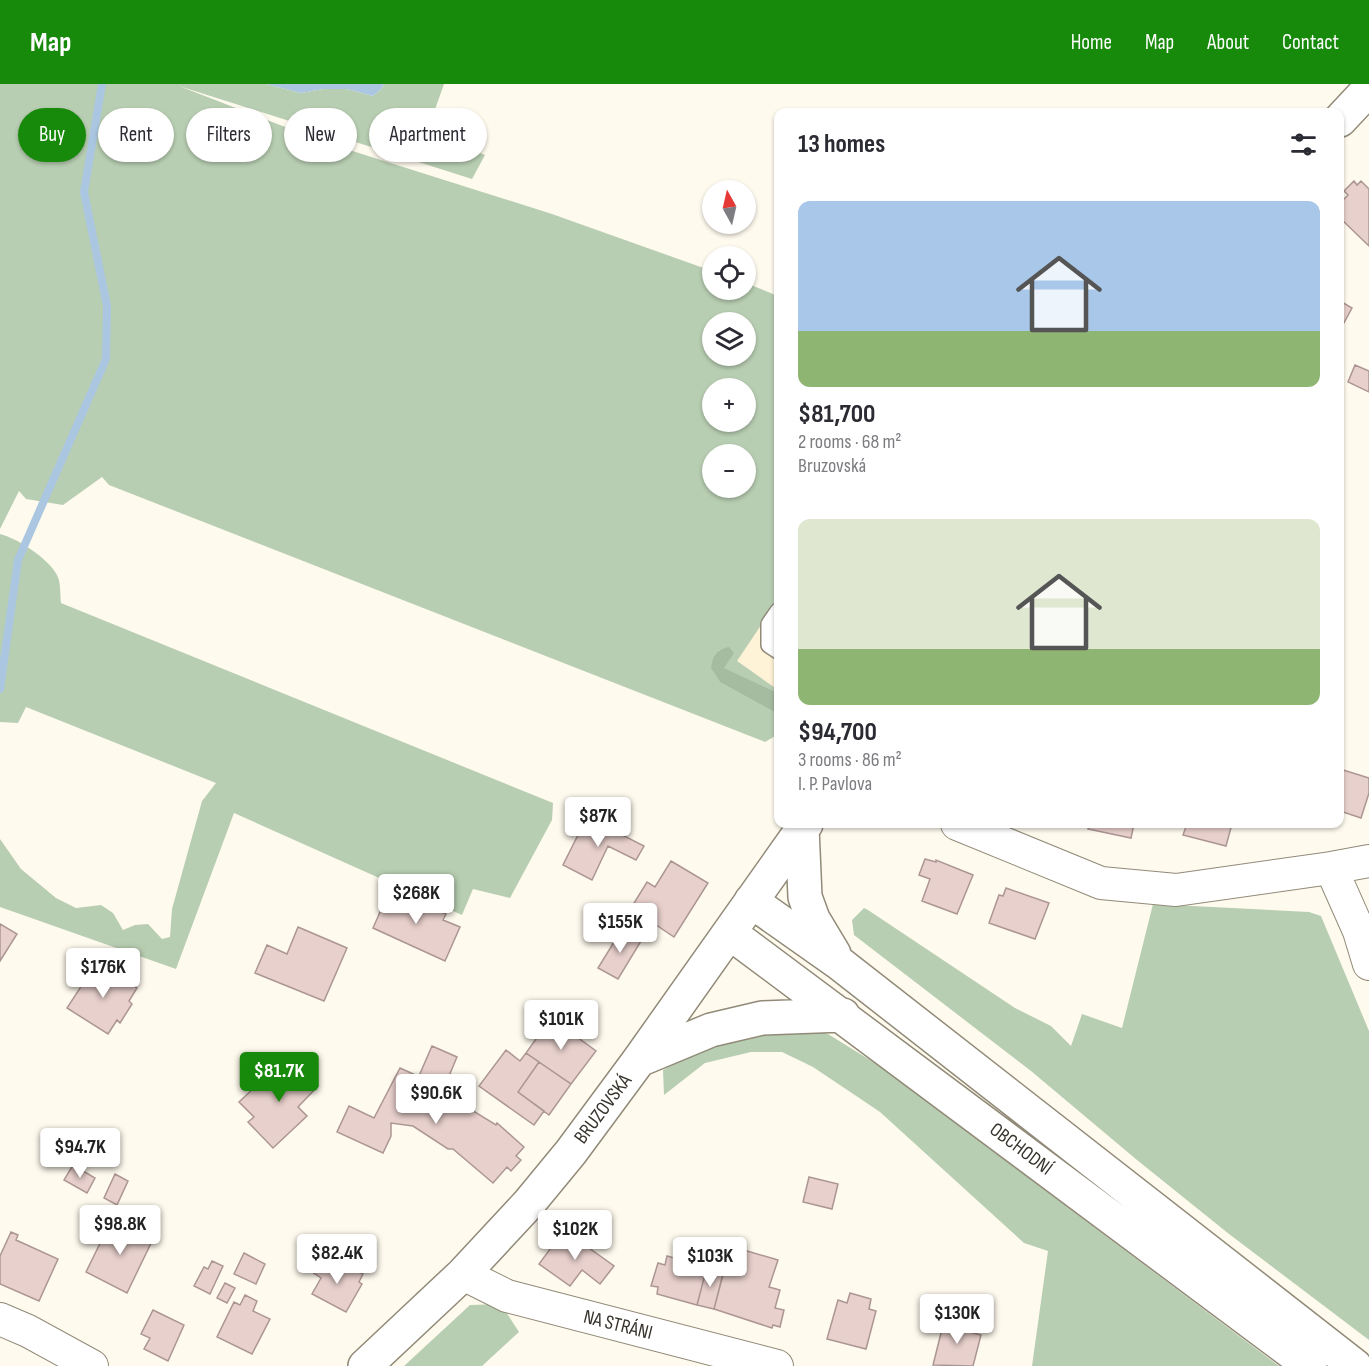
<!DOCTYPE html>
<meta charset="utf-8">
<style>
:root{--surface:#fff;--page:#f2f2f3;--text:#2b2b33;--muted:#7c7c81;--accent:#188a0b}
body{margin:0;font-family:"Sofia Sans Condensed",sans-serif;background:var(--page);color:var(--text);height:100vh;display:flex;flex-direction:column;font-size:22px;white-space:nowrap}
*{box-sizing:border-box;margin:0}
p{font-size:20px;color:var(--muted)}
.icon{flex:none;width:33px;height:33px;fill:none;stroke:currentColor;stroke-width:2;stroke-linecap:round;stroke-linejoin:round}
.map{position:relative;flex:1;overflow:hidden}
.sheet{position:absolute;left:774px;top:24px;width:570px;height:720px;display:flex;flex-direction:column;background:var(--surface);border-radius:12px;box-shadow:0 2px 4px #0004}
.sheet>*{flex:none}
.hud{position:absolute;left:18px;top:24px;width:570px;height:54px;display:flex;gap:12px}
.needle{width:39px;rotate:352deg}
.tools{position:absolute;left:702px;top:96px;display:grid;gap:12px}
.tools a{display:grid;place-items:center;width:54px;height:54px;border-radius:50%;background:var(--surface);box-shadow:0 2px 4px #0004;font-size:30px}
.price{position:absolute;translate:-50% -51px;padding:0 14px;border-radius:6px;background:#fff;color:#222;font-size:20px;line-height:39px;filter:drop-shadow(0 2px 3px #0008)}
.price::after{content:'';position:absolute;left:50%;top:36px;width:18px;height:14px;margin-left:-9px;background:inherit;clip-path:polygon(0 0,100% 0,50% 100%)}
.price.active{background:var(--accent);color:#fff}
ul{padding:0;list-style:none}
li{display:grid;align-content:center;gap:12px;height:318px;padding:0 24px}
li span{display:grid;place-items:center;height:186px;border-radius:12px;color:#555}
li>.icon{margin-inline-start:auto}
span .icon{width:108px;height:108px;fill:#fffc;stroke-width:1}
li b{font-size:26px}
h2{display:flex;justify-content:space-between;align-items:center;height:72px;padding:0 24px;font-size:26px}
.chip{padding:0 21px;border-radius:27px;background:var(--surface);box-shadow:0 2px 4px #0004;font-size:21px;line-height:54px}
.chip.active{background:var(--accent);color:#fff}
header{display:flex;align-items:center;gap:36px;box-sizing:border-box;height:84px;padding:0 30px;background:var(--accent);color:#fff}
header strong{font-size:28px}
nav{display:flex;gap:33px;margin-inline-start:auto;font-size:21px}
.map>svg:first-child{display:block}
.built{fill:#fef2d7}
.green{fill:#b8ceb2;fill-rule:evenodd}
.forest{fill:#a6bca0}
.water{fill:#aac6e0}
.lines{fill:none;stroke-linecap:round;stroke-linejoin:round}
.stream{stroke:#aac6e0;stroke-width:8}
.building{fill:#e8d0cc;stroke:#ac9693;stroke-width:1.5}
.service-casing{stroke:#918a78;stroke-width:18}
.minor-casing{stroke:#918a78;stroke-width:34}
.secondary-casing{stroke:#918a78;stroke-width:36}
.service{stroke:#fff;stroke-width:15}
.minor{stroke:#fff;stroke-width:32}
.secondary{stroke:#fff;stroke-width:33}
.labels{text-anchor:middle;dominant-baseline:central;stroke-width:4.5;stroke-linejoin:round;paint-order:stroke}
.street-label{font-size:20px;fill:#38342d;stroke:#fff}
</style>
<header>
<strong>Map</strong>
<nav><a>Home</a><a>Map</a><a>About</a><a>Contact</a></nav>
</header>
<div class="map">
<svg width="1369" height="1282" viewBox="0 0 1369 1282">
<rect width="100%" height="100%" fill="#fffaee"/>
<!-- built -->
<path class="built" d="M778,506V609L723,584Z"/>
<!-- green -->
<path class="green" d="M0,0H266L301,9L323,5H347L373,12L382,4L384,0H444L427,48L485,71L472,95L179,2L324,58L552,130L712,187V206H746V199L778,212V516L737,577L778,606V609L723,584L719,565L721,599L774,628L778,638L777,651L765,658L109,401L102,393L63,421L26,415L19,407L0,445ZM712,238H746V272H712ZM712,304H746V338H712ZM712,370H746V404H712Z
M0,450C17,454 49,475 57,491C61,498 60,511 61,519L553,719L552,736L510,814L473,805L462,831L234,729L176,885L0,823V755L21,785L56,814L76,824L101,821L113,829L123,846L135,841L148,840L162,855L170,853L172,825L202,717L216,699L26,623L18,639L0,638Z
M1153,820L1309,828L1321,832L1369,947V1256L1229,1150L1137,1076L1031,987L854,851L852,836L864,824L868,826L1015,924L1051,942L1071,962L1082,930L1122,944Z
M812,945L828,950L878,981L1279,1282H1032L1048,1167L1024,1159L880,1028L813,983L782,968H751L705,979L664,1011L663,986L719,955Z
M501,1220L519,1248L482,1282H404L470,1221Z"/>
<!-- forest -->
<path class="forest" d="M729,563L734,569L724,584L778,609V638L774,628L721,599L711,584C713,572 716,566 729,563Z"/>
<!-- water -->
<path class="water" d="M266,0H384L382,4L373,12L347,5H323L301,9Z"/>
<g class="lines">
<!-- stream -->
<path class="stream" d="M0,605L18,476L106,275L107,222L84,108L102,0"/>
</g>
<!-- building -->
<path class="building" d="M1354,97L1357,101L1361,97L1369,105V162L1340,134V119L1348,111L1344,107Z
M1340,217L1352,224L1340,246Z
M1355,281L1369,287V308L1348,298Z
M1340,685L1369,694V709L1361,734L1340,727Z
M587,733L644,762L636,776L608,762L592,796L563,781Z
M1090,740H1134L1131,754L1088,745Z
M1187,740H1186H1232L1226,762L1183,751Z
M925,775L936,778V776L973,791L957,830L922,817L930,795L919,791Z
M671,777L708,799L674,853L631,824L647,798L655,803Z
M1006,804L1049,819L1035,855L989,839L999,811L1003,812Z
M390,805L446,830L443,836L460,843L445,877L373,844Z
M0,840L17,850L0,877Z
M298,843L347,864L324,917L255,889L267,861L287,870Z
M622,845L641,857L618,895L598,884Z
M97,878L137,904L129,917L132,920L120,939L117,936L108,950L67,924Z
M551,934L596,967L571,1000L526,969Z
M432,962L457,973L444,1004L419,992Z
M506,966L520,977L526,969L539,978L518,1008L544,1027L534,1041L479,1002Z
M295,978L318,1002L298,1023L307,1032L273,1064L248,1038L254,1033L239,1018L274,985L281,992Z
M539,978L571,1000L549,1031L518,1008Z
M400,984L469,1015L465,1022L496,1041L497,1039L524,1063L516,1072L521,1076L511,1087L507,1083L493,1099L453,1065H448L413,1042L391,1039V1052L383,1069L337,1048L349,1022L374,1034Z
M73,1081L95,1094L87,1109L64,1096Z
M115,1090L128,1097L117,1121L104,1114Z
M809,1093L838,1100L832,1125L803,1118Z
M122,1137L154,1153L127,1209L86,1188L110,1139L119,1144Z
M564,1146L614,1182L600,1200L582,1186L570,1202L539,1180Z
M11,1148L18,1151L16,1156L58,1175L39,1217L0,1200V1172Z
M730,1162L778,1176L769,1203L780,1206L775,1224L784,1226L780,1243L773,1241L772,1244L714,1225Z
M244,1169L265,1180L256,1200L234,1190Z
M667,1172L707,1183L697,1221L657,1210L658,1203L651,1202L658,1179L665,1181Z
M319,1175L340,1187L344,1180L363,1190L359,1198L362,1200L346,1228L312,1210L321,1194L312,1188Z
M212,1177L223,1182L210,1210L194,1202L204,1183L208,1185Z
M707,1183L724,1187L714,1225L697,1221Z
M225,1199L235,1204L227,1219L217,1214Z
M850,1209L871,1215L869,1225L876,1227L866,1265L827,1255L838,1216L847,1219Z
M245,1211L257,1217L253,1227L270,1235L252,1270L217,1253L234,1218L240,1221Z
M153,1226L184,1241L168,1277L144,1265L150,1254L141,1250Z
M955,1233L969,1237L966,1247L981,1251L973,1282L933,1281L943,1241L952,1243Z"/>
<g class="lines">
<defs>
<path id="service" d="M778,527L769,540V561L778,567"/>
<path id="minor" d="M957,740L1101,799L1176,806L1331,784L1359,847L1369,848
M1331,784L1369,777
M1359,847L1369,880
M463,1190L507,1212L777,1282
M0,1235L28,1247L92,1282"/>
<path id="secondary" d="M1340,36L1369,5
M802,744L805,813L813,835L834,870
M751,817L839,879L1355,1282
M730,849L1310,1282
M639,976L711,946L762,934L843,931
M365,1282L463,1190L529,1119L571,1068L639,976L806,740"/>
</defs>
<!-- service casing -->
<use href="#service" class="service-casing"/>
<!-- minor casing -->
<use href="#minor" class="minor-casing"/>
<!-- secondary casing -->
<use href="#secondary" class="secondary-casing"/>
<!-- service -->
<use href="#service" class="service"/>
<!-- minor -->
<use href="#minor" class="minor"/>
<!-- secondary -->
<use href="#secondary" class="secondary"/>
</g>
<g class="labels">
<!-- street labels -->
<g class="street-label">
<text transform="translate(603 1025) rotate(-53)">BRUZOVSKÁ</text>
<text transform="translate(1021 1065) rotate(37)">OBCHODNÍ</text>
<text transform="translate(618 1241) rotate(14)">NA STRÁNI</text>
</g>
</g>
</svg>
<div class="tools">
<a><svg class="needle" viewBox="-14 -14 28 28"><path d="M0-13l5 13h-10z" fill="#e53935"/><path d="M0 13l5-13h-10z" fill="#7c7c81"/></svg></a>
<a><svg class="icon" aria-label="locate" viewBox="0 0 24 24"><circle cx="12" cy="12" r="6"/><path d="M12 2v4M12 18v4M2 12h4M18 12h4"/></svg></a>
<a><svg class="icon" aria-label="layers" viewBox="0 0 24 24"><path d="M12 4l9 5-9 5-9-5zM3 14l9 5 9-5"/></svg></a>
<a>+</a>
<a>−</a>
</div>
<b class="price" style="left:598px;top:764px">$87K</b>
<b class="price" style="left:416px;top:841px">$268K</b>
<b class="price" style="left:620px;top:870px">$155K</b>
<b class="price" style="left:103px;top:915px">$176K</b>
<b class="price" style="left:561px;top:967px">$101K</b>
<b class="price active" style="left:279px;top:1019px">$81.7K</b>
<b class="price" style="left:436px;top:1041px">$90.6K</b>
<b class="price" style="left:80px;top:1095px">$94.7K</b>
<b class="price" style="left:120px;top:1172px">$98.8K</b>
<b class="price" style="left:575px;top:1177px">$102K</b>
<b class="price" style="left:337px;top:1201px">$82.4K</b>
<b class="price" style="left:710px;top:1204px">$103K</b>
<b class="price" style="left:957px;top:1261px">$130K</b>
<div class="hud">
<a class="chip active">Buy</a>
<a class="chip">Rent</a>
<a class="chip">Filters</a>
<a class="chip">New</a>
<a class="chip">Apartment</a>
</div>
<section class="sheet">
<h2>13 homes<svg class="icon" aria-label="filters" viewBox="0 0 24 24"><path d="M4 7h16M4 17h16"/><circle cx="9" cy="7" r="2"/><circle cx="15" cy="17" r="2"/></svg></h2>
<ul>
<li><span style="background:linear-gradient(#a9c7e8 70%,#8fb573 0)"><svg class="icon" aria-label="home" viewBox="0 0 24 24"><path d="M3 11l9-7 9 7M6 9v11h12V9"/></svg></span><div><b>$81,700</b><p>2 rooms · 68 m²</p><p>Bruzovská</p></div></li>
<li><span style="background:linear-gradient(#dfe7d0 70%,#8fb573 0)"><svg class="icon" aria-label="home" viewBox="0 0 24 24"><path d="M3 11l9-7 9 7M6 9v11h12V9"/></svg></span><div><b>$94,700</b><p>3 rooms · 86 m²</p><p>I. P. Pavlova</p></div></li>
</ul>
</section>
</div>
